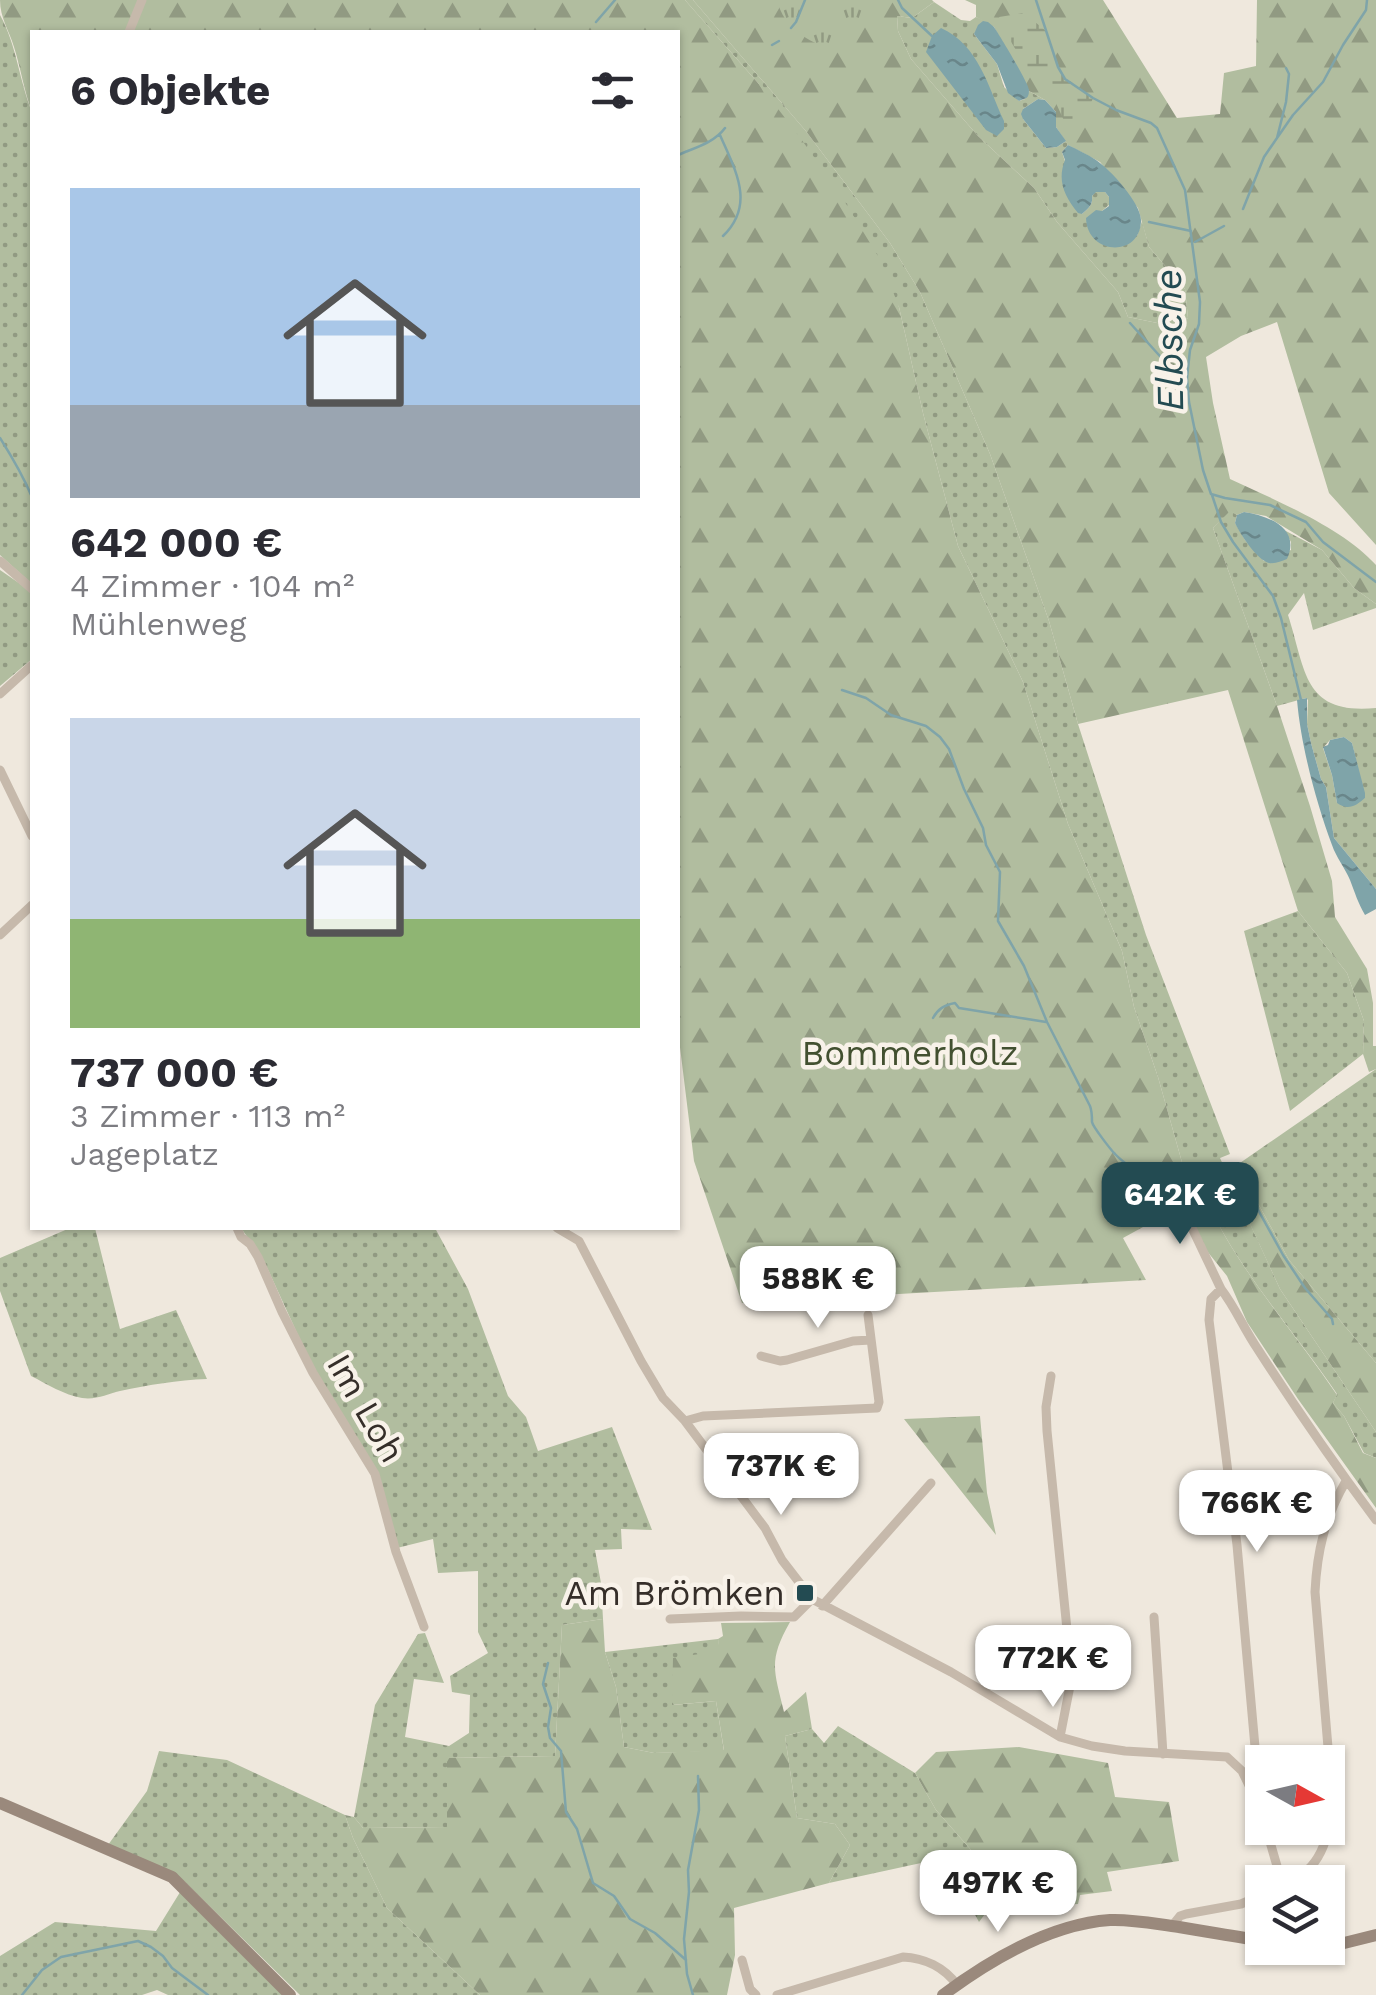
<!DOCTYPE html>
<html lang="de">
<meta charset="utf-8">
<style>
:root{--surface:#fff;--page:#f7f7f7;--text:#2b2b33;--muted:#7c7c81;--accent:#234b52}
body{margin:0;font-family:"Work Sans",sans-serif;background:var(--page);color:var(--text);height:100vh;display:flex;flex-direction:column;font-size:38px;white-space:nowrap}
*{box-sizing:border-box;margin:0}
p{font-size:32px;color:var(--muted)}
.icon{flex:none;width:55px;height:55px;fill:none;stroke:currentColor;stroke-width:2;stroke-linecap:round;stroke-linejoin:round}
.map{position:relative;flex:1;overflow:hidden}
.details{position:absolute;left:30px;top:30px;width:650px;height:1200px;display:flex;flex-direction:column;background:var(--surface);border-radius:0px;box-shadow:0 2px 8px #0004}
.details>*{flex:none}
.needle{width:65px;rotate:98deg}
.controls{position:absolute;left:1245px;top:1745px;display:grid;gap:20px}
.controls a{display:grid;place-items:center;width:100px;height:100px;border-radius:0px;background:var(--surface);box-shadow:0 2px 8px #0004;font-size:50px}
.price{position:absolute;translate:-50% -85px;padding:0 22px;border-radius:20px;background:#fff;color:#222;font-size:32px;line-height:65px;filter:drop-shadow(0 2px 5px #0008)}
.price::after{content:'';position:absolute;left:50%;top:60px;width:30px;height:22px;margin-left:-15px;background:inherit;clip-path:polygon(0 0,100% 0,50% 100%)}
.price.active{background:var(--accent);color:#fff}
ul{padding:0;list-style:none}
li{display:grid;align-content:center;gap:20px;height:530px;padding:0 40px}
li span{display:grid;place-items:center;height:310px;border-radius:0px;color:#555}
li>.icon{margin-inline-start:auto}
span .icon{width:180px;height:180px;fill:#fffc;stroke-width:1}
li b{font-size:42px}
h2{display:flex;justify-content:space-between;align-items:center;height:120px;padding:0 40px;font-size:42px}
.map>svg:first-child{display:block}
.grass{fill:url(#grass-dots);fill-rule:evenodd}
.forest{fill:url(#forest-firs)}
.wetland{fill:url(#wetland-marsh)}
.park{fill:url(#park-tufts)}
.water{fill:url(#water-ripples)}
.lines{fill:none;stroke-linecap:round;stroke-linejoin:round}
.stream{stroke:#7fa4a9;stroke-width:2.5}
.minor{stroke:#c6b9ab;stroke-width:9}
.secondary{stroke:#9a897c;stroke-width:12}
.poi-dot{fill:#234b52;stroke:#f8f2e9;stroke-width:4}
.labels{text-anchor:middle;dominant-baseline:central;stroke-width:9;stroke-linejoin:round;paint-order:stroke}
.park-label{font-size:35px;fill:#425030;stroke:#f8f2e9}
.street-label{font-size:35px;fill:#352e29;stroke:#f8f2e9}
.poi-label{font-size:35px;fill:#352e29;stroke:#f8f2e9;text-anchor:end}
.water-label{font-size:38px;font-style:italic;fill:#234b52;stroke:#f8f2e9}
</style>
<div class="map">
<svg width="1376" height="1995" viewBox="0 0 1376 1995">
<defs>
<pattern id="grass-dots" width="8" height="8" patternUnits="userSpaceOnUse" patternTransform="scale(2.5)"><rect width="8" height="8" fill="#b1bd9f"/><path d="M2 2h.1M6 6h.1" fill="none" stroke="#919a82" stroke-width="1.8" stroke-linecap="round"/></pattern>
<pattern id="forest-firs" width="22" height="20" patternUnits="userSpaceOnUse" patternTransform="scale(2.5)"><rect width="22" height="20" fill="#b1bd9f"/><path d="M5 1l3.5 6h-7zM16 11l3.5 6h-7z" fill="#919a82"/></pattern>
<pattern id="wetland-marsh" width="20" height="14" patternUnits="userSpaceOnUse" patternTransform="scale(2.5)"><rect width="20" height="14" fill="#b1bd9f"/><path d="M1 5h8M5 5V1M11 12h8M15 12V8" fill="none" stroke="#919a82"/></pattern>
<pattern id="park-tufts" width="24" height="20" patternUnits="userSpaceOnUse" patternTransform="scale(2.5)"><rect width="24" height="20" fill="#b1bd9f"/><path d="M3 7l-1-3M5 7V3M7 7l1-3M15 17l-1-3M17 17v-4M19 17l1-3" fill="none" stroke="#919a82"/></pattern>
<pattern id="water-ripples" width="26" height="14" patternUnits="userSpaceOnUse" patternTransform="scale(2.5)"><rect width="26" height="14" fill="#7fa4a9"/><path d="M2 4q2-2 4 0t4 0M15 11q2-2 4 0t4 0" fill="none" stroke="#69868a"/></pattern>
</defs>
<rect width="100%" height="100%" fill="#efe8dd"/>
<!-- grass -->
<path class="grass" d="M685,0H693L805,130L890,243L920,292L990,454L1049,621L1078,724L1146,935L1230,1154L1220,1158L1280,1289L1376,1432V1458L1364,1453L1344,1416L1333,1403L1337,1394C1292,1327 1218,1248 1196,1171L1185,1173L1158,1077L1134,1007L1122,951L1068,824L1023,682L958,546L923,413L899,307L758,83Z
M934,2L961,20L970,21L976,17L988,22H983L974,34L997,64L1004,87L1019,101L1025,99L1029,91L1045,100L1038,99L1023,109V119L1046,148L1057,147L1066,141L1068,145L1062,152L1082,214C1089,208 1093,205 1092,196L1096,191L1105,192L1109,197V205L1102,211L1137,236L1142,221L1149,247L1185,289L1188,318L1172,326L1128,317L1118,292L1057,222L1034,188L978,136L911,59L898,31L897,16L912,18Z
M0,15C17,46 19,80 32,112V584L0,555Z
M1230,510L1237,515L1235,523L1245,540L1264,561L1291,550V542L1284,530L1322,550L1354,588L1376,604V608L1313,630L1304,593L1288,615C1306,671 1303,715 1376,708V889L1334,838L1326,787L1321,779L1311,743L1307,724L1308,700L1306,698L1277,706L1213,528ZM1344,737L1352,743L1365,798L1337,803L1332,775L1323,748L1330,740Z
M0,570L32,592V659L0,686Z
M1298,911L1347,973L1364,1021L1363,1054L1290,1111L1244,931Z
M1376,1069V1363L1289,1260L1237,1165Z
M70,1228H95L120,1329L176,1310L207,1379C177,1380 149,1385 120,1391C107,1394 97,1400 82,1398C64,1395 47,1384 31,1376L0,1291V1258Z
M241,1228H435L468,1289L508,1396L526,1417L538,1451L612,1427L652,1530L621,1529L622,1549L595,1550L601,1583L603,1619L562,1625L555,1756L447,1758V1827L363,1828L354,1817L375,1705L418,1634L425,1633L444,1683L414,1679L405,1737L449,1746L469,1733L470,1695L452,1692L450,1676L488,1653L478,1632V1571L438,1573L433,1539L397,1548L379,1476L314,1370L264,1261Z
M718,1639L720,1651L673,1705L716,1701L724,1751L654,1753L624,1747L616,1687L605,1652Z
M838,1726L915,1773L936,1810L972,1851L978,1871L988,1889L991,1906L979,1922L944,1858L829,1883L850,1845L835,1824L797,1818L785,1736L812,1729L824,1743Z
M159,1751L227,1760L345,1815L353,1838L387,1908L480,1995H300L185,1882L108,1845L147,1791Z
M182,1889L286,1995H168L157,1990L142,1995H0V1956L55,1922L156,1931Z"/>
<!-- forest -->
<path class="forest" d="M0,0H685L758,83L799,136L840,194L881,261L899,307L923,413L958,546L1023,682L1068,824L1122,951L1134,1007L1158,1077L1185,1173L1196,1171C1218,1248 1292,1327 1337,1395L1333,1403L1344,1416L1363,1453L1376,1458V1508L1298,1399L1247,1322L1227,1276L1174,1210L1123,1238L1146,1280L742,1303L694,1161L678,1031V32H32V112C24,91 21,69 14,47C9,30 0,18 0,0Z
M693,0H932L934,2L912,18L897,16L898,31L911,59L978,136L1034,188L1057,222L1118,292L1128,317L1172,326L1188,318L1185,289L1149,247L1138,208L1100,162L1068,145L1056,127V112L1045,100L1029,91L994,27L976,17V5L965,0H1103L1177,118L1220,114L1224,73L1256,66L1257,0H1376V545L1329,493L1277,322L1241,336L1206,357L1213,403L1230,479C1275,500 1343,528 1376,565V604L1354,588L1322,550L1266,516L1244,512L1237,515L1230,511L1213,528L1277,706L1310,806L1332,881L1335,917L1367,969L1373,1003V1046H1376V1069L1369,1072L1363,1054L1364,1021L1347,973L1298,911L1228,690L1078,724L1049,621L990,454L920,292L890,243L805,130Z
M1237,1165L1289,1260L1376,1363V1432L1280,1289L1227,1174Z
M980,1416L987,1493L996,1535L904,1419Z
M603,1619L605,1652L616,1687L624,1747L654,1753L724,1750L716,1701L672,1705L673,1658L719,1651L718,1639L723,1636L721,1623L790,1622C768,1661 774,1670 784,1712L806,1692L812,1729L785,1736L797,1818L835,1824L850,1845L829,1883L734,1908L735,1955L727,1995H480L387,1908L353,1838L345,1815L354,1817L363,1828L447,1827V1758L555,1756L562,1625Z
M1019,1747L1108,1763L1115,1797L1169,1802L1179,1861L1107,1872L1112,1891L1080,1895L1078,1904L1041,1906V1897L1020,1898L991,1906L988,1889L978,1871L972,1851L936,1810L915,1773L936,1752Z"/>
<!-- wetland -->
<path class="wetland" d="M1024,13L1046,31L1062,75L1093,98L1081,128L1066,125L1055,101L1033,79L1007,35L999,17Z"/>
<!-- park -->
<path class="park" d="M777,0H876L863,19L833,51C807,40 784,29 777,0Z"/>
<!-- water -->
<path class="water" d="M983,21L988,22L994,27C1000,36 1028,82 1029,90C1029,99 1026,98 1019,101L1008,93L997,64L974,34L978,25Z
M941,28C979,45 988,87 1004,121V129L997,136L986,130L926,52L932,36Z
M1038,99L1045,100L1056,112V127L1066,141L1057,147L1046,148L1023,119L1021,114L1023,109Z
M1068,145C1078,150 1087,154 1096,160C1110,169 1143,205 1141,222C1139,258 1087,255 1086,218L1096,210L1102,211L1109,206V197L1105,192H1096L1092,196C1093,205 1089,208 1082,214L1078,213C1064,196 1057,180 1065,160L1062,152Z
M1244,512C1269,516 1301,528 1287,559C1281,561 1276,564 1269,563C1257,560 1240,534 1235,523L1237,515Z
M1307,698V724L1311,743L1321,779L1326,787L1334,838L1376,889V909L1365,915C1358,903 1355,893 1350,880C1345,868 1336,857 1332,845C1316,802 1301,746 1297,700Z
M1344,737L1352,743L1365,793V798C1356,806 1348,811 1337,803L1332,775L1323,747L1328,745L1330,740Z"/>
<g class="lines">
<!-- stream -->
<path class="stream" d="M898,0L902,8L932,36
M1036,0L1058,67L1065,79L1093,98L1116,110L1151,123L1157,128L1185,190L1200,302L1199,324L1190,350L1187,378L1189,402L1203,470L1211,494L1225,498L1270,505L1306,522L1323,542L1376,582
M596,22L615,0
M791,28L796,22L805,0
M772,45L779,41
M720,135C735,170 756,204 723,236
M1277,138L1293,115L1323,82L1343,45L1366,10L1367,0
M678,155C694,148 714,143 725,128
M1243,209L1264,157L1277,138L1286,102L1289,74L1286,68
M1149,222L1191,231
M1195,242L1224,226
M1130,323L1186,385
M0,438C12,457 23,476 32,497
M1212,495L1221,522L1233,542L1273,596L1281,618L1301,700
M842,690L866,698L891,715L926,726L940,737L949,749L964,789L983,828L986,845L1000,872L998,921L1024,966L1047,1022L1090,1106C1092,1111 1092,1116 1092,1122C1093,1127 1111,1150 1115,1154C1128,1168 1147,1175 1157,1192H1163
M933,1018C938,1009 944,1005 955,1003L959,1008L1046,1022
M1244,1197H1251L1283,1255L1305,1288L1332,1319L1333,1324
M548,1663L543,1684L551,1708L548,1727L550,1738L561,1751L566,1812L577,1829L593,1883L614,1896L630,1919L655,1933L686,1960
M22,1995L42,1970L61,1957L138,1941L151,1947L163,1956L172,1968L208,1995
M693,1995L687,1974L684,1939L689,1892L688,1870L699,1810L698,1776"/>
<!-- minor -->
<path class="minor" d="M129,32L142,0
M0,561L32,589
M0,694L32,665
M0,770L32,836
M0,935L32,905
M1174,1190L1221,1289C1235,1307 1244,1329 1257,1348C1295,1407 1334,1464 1376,1520
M237,1228L241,1237L250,1244L258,1257L282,1312L313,1373L375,1474L396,1552L424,1627
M557,1228L579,1241L641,1361L663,1398L685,1421L765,1528L782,1560L812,1599L951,1672L1060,1737L1092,1746L1125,1751L1227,1757L1242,1771L1261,1810
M1221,1289L1211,1299L1209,1320L1237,1545L1260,1803
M761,1356L780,1361L787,1360L853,1341L871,1340
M1051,1376L1046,1407L1047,1431L1071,1669L1070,1686L1060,1737
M685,1421L703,1416L877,1408L879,1402L868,1315
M822,1606L931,1483
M1154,1617L1163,1754
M670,1619L741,1616L794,1617L812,1599
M1266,1828L1277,1866L1273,1882
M1275,1879C1283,1879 1292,1880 1299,1876C1325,1862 1333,1821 1332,1795L1315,1592C1317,1551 1325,1517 1346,1481
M1172,1926L1180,1916L1186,1914L1241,1904L1262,1895
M742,1960L750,1989L756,1995
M777,1995L903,1957C924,1958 944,1967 957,1985"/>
<!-- secondary -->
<path class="secondary" d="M0,1803L172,1877L290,1995
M1328,1947L1376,1935
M1300,1948H1322
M943,1995C990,1960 1050,1924 1110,1920C1133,1919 1156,1924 1179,1927C1207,1932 1235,1936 1262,1941"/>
</g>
<!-- markers -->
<rect class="poi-dot" x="795" y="1583" width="20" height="20" rx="5"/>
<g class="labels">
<!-- park labels -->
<g class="park-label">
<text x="910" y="1053">Bommerholz</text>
</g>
<!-- street labels -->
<g class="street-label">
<text transform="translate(366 1408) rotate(60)">Im Loh</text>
</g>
<!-- poi labels -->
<g class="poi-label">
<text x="785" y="1593">Am Brömken</text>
</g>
<!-- water labels -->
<g class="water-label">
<text transform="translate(1169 340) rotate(-91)">Elbsche</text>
</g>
</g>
</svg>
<div class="controls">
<a><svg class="needle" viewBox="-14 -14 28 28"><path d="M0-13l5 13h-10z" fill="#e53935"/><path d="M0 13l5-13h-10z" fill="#7c7c81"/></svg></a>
<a><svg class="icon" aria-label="layers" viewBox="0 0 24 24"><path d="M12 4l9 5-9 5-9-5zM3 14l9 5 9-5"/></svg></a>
</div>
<b class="price active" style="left:1180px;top:1247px">642K €</b>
<b class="price" style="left:818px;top:1331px">588K €</b>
<b class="price" style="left:781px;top:1518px">737K €</b>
<b class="price" style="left:1257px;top:1555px">766K €</b>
<b class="price" style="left:1053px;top:1710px">772K €</b>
<b class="price" style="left:998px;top:1935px">497K €</b>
<section class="details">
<h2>6 Objekte<svg class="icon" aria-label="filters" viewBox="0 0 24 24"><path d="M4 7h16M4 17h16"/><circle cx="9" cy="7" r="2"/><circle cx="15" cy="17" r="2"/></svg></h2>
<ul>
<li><span style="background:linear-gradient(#a9c7e8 70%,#9aa5b1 0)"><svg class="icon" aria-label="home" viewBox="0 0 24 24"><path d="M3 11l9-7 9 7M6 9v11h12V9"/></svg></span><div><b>642 000 €</b><p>4 Zimmer · 104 m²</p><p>Mühlenweg</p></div></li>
<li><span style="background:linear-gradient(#c9d6e8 65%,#8fb573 0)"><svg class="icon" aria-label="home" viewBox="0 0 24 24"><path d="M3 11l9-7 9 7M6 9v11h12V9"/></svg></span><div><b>737 000 €</b><p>3 Zimmer · 113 m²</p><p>Jageplatz</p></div></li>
</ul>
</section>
</div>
